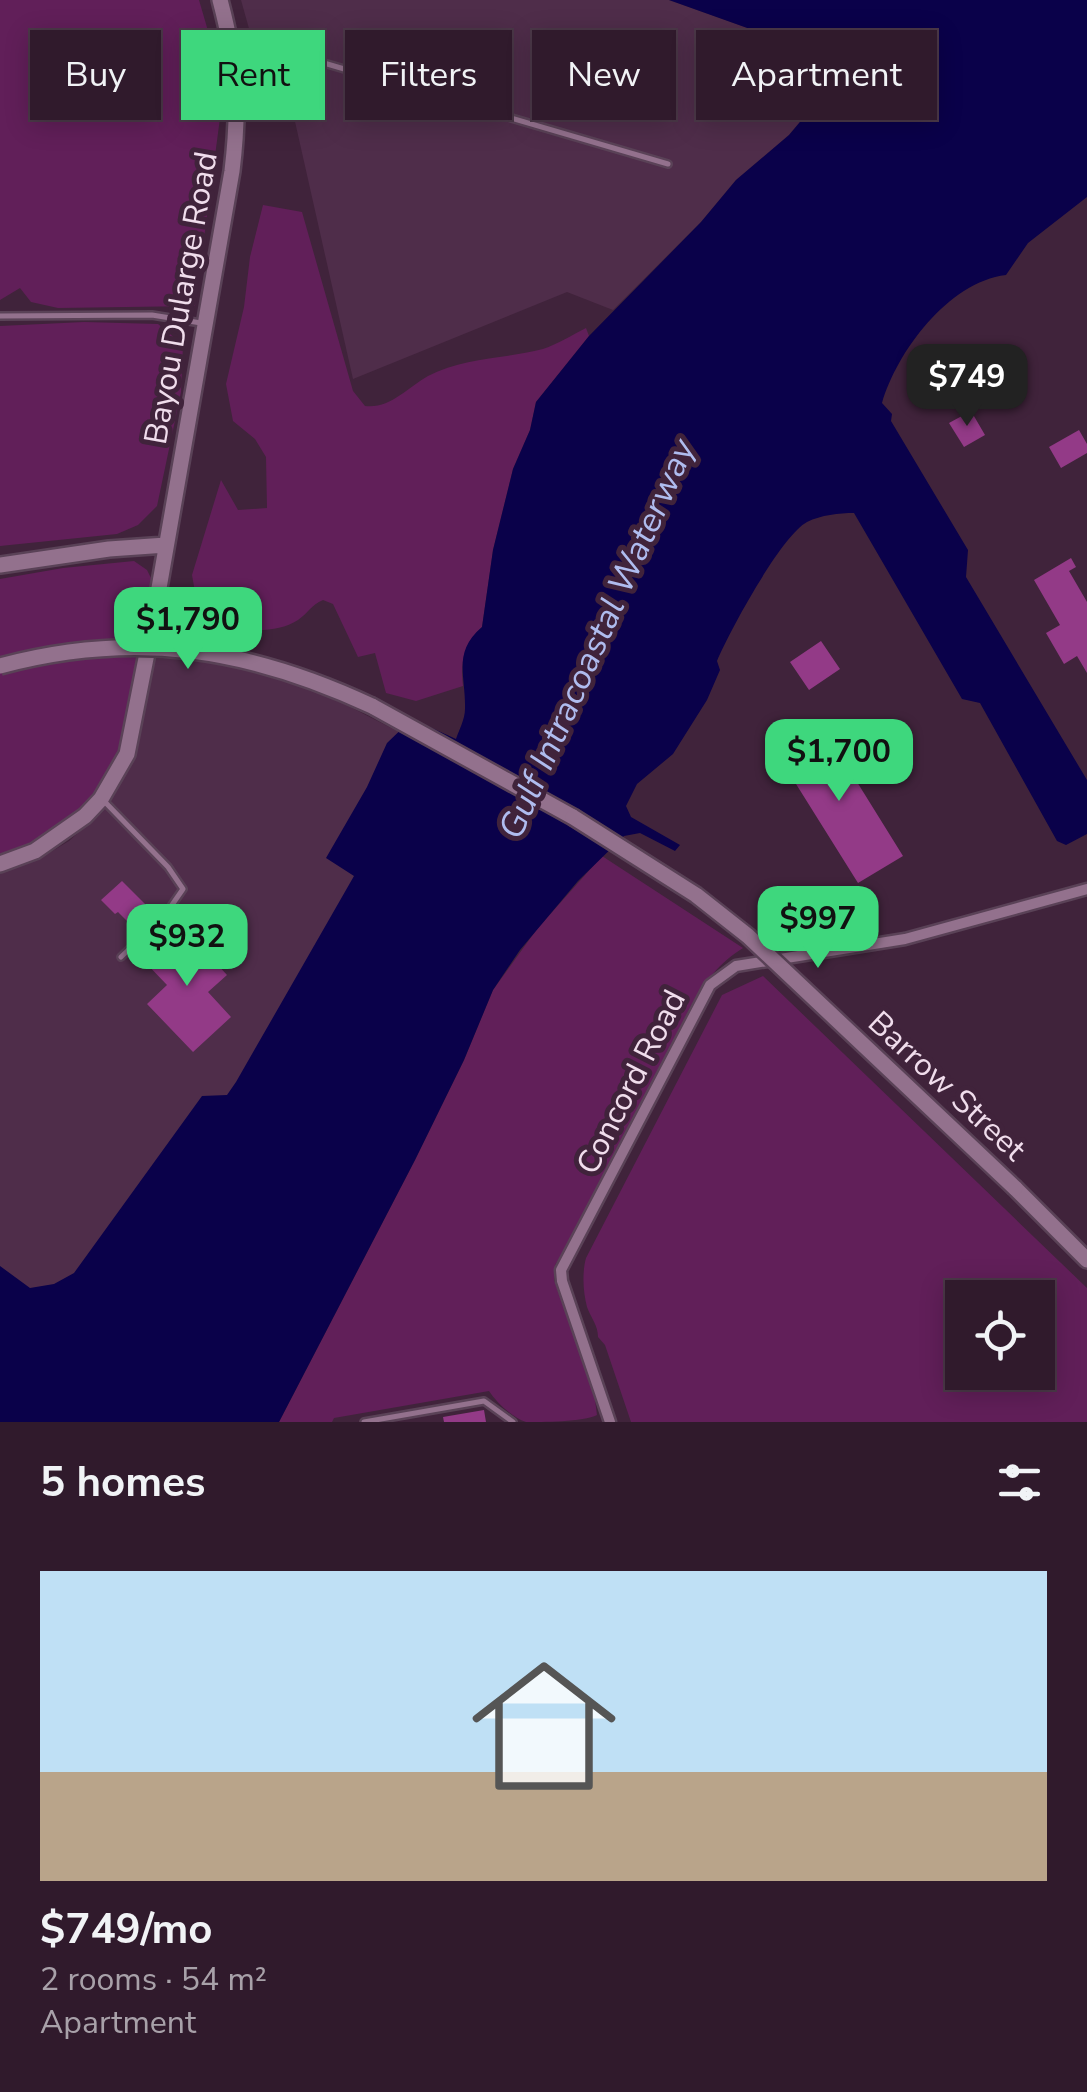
<!DOCTYPE html>
<meta charset="utf-8">
<style>
:root{--surface:#301a2c;--page:#382334;--text:#f1f3f6;--muted:#a8a1a9;--line:#4b3848;--accent:#3ed77d}
body{margin:0;font-family:"Nunito Sans",sans-serif;background:var(--page);color:var(--text);height:100vh;display:flex;flex-direction:column;font-size:38px;white-space:nowrap}
*{box-sizing:border-box;margin:0}
p{font-size:32px;color:var(--muted)}
.icon{flex:none;width:55px;height:55px;fill:none;stroke:currentColor;stroke-width:2;stroke-linecap:round;stroke-linejoin:round}
.map{position:relative;height:1422px;overflow:hidden}
.side{display:flex;flex-direction:column;background:var(--surface);flex:1}
.side>*{flex:none}
.top-card{position:absolute;left:30px;top:30px;width:1028px;height:90px;display:flex;gap:20px}
.fabs{position:absolute;left:945px;top:1280px;display:grid;gap:20px}
.fabs a{display:grid;place-items:center;width:110px;height:110px;border-radius:0px;background:var(--surface);box-shadow:0 5px 25px #0003,0 0 0 2px var(--line);font-size:50px}
.price{position:absolute;translate:-50% -85px;padding:0 22px;border-radius:20px;background:var(--accent);color:#111;font-size:32px;line-height:65px;filter:drop-shadow(0 2px 5px #0008)}
.price::after{content:'';position:absolute;left:50%;top:60px;width:30px;height:22px;margin-left:-15px;background:inherit;clip-path:polygon(0 0,100% 0,50% 100%)}
.price.selected{background:#222;color:#fff}
ul{padding:0;list-style:none}
li{display:grid;align-content:center;gap:20px;height:530px;padding:0 40px}
li+li{border-top:2px solid var(--line)}
li span{display:grid;place-items:center;height:310px;border-radius:0px;color:#555}
li>.icon{margin-inline-start:auto}
span .icon{width:180px;height:180px;fill:#fffc;stroke-width:1}
li b{font-size:42px}
h2{display:flex;justify-content:space-between;align-items:center;height:120px;padding:0 40px;font-size:42px}
.pill{padding:0 35px;border-radius:0px;background:var(--surface);box-shadow:0 5px 25px #0003,0 0 0 2px var(--line);font-size:35px;line-height:90px}
.pill.selected{background:var(--accent);color:#111}
.map>svg:first-child{display:block}
.built{fill:#4f2d4a}
.green{fill:#611f59;fill-rule:evenodd}
.water{fill:#0a014a}
.building{fill:#933a87}
.lines{fill:none;stroke-linecap:round;stroke-linejoin:round}
.service-casing{stroke:#5a4257;stroke-width:10}
.minor-casing{stroke:#5a4257;stroke-width:15}
.secondary-casing{stroke:#5a4257;stroke-width:20}
.service{stroke:#93718d;stroke-width:5}
.minor{stroke:#93718d;stroke-width:10}
.secondary{stroke:#93718d;stroke-width:15}
.secondary-bridge-casing{stroke:#5a4257;stroke-width:20;stroke-linecap:butt}
.secondary-bridge{stroke:#93718d;stroke-width:15}
.labels{text-anchor:middle;dominant-baseline:central;stroke-width:10;stroke-linejoin:round;paint-order:stroke}
.street-label{font-size:32px;fill:#f0ddec;stroke:#40233b}
.water-label{font-size:35px;font-style:italic;fill:#afbcef;stroke:#40233b}
</style>
<div class="map">
<svg width="1087" height="1422" viewBox="0 0 1087 1422">
<rect width="100%" height="100%" fill="#40233b"/>
<!-- built -->
<path class="built" d="M241,0H669L829,57L832,67L826,91L789,135L736,180L701,222L613,310L567,292L353,379L287,86L239,97L255,50Z
M155,656L220,662L276,676L315,689L403,734L402,875L142,1268L0,1309V873L39,859L69,841L109,805L135,756Z"/>
<!-- green -->
<path class="green" d="M0,0H199L220,72L222,103L195,306L58,308L31,302L20,288L0,300Z
M263,205L302,212L353,391L365,406C390,409 407,388 428,376C464,357 505,359 543,349C558,344 572,335 586,328L589,336L536,402L530,430L513,469L493,550L482,627C464,643 460,663 463,686L416,701L386,693L375,653L358,657L333,604L323,600C311,605 308,613 298,620C270,638 228,628 200,620L192,575L221,480L238,510L267,508L266,457L255,439L233,421L226,384L244,307L250,257Z
M84,322L158,324L183,345L181,392L157,506L138,525L117,534L0,546V326Z
M134,561L147,570L154,584L119,755L89,804L31,846L0,856V579L63,568Z
M602,856L743,948C695,978 683,1026 658,1074C626,1138 593,1204 555,1265L554,1280L594,1392L597,1415C584,1422 541,1422 526,1422C512,1417 497,1403 489,1391L334,1418L332,1422H279L415,1160L464,1060L493,990L537,929Z
M763,976L1087,1288V1422H631L605,1345L598,1337C598,1325 591,1318 587,1307C583,1292 582,1273 586,1258L722,995ZM962,1298H1038V1372H962Z"/>
<!-- water -->
<path class="water" d="M669,0H1087V197L1028,243L1006,275C948,282 897,352 882,403L892,414L891,421L968,550L966,577L1087,780V834L1066,845L1057,841L980,703L962,699L854,513C839,513 821,515 807,522C781,536 729,632 717,661L720,670L707,700L673,754L637,784L626,806L631,817L680,845L675,851L640,833L624,836L578,881L520,950L493,990L464,1060L415,1160L279,1422H0V1266L30,1288L54,1284L74,1273L202,1096L227,1095L236,1082L354,876L326,858L367,787L387,743L412,719L456,739C459,730 465,719 465,709C466,675 452,653 482,627L493,550L513,469L530,430L536,402L589,336L701,222L736,180L789,135L826,91L832,67L828,57Z"/>
<!-- building -->
<path class="building" d="M971,411L985,435L964,447L949,423Z
M1079,430L1087,444V453L1061,468L1049,447Z
M1071,558L1076,567L1069,571L1087,602V673L1077,656L1064,664L1046,633L1060,625L1034,580Z
M821,641L840,669L809,690L790,662Z
M821,724L903,856L858,883L776,752Z
M122,881L147,906L134,923L131,919L128,922L118,912L115,914L101,900Z
M181,925L227,975L208,992L231,1017L193,1052L147,1004L167,985L144,961Z
M484,1410L486,1422H444L443,1417Z"/>
<g class="lines">
<defs>
<path id="service" d="M239,73L317,61L668,164
M0,316L152,315L201,323
M104,801L168,867L183,889L165,915L121,957
M364,1422L484,1401L513,1422"/>
<path id="minor" d="M610,1422L562,1281L561,1270L710,985L736,966L905,939L1087,889"/>
<path id="secondary" d="M0,565L109,549L166,545
M372,706L573,817
M0,864L35,851L85,816L101,799L127,754L152,628L232,171C240,105 237,64 220,0
M1015,1188L1087,1260"/>
</defs>
<!-- service casing -->
<use href="#service" class="service-casing"/>
<!-- minor casing -->
<use href="#minor" class="minor-casing"/>
<!-- secondary casing -->
<use href="#secondary" class="secondary-casing"/>
<!-- service -->
<use href="#service" class="service"/>
<!-- minor -->
<use href="#minor" class="minor"/>
<!-- secondary -->
<use href="#secondary" class="secondary"/>
<defs>
<path id="secondary-bridge" d="M0,666C134,630 248,648 372,706
M573,817L696,895L748,936L1015,1188"/>
</defs>
<!-- secondary-bridge casing -->
<use href="#secondary-bridge" class="secondary-bridge-casing"/>
<!-- secondary-bridge -->
<use href="#secondary-bridge" class="secondary-bridge"/>
</g>
<g class="labels">
<!-- street labels -->
<g class="street-label">
<text transform="translate(181 298) rotate(-80)">Bayou Dularge Road</text>
<text transform="translate(631 1082) rotate(-63)">Concord Road</text>
<text transform="translate(947 1086) rotate(43)">Barrow Street</text>
</g>
<!-- water labels -->
<g class="water-label">
<text transform="translate(597 639) rotate(-66)">Gulf Intracoastal Waterway</text>
</g>
</g>
</svg>
<div class="fabs">
<a><svg class="icon" aria-label="locate" viewBox="0 0 24 24"><circle cx="12" cy="12" r="6"/><path d="M12 2v4M12 18v4M2 12h4M18 12h4"/></svg></a>
</div>
<b class="price selected" style="left:967px;top:429px">$749</b>
<b class="price" style="left:188px;top:672px">$1,790</b>
<b class="price" style="left:839px;top:804px">$1,700</b>
<b class="price" style="left:818px;top:971px">$997</b>
<b class="price" style="left:187px;top:989px">$932</b>
<div class="top-card">
<a class="pill">Buy</a>
<a class="pill selected">Rent</a>
<a class="pill">Filters</a>
<a class="pill">New</a>
<a class="pill">Apartment</a>
</div>
</div>
<section class="side">
<h2>5 homes<svg class="icon" aria-label="filters" viewBox="0 0 24 24"><path d="M4 7h16M4 17h16"/><circle cx="9" cy="7" r="2"/><circle cx="15" cy="17" r="2"/></svg></h2>
<ul>
<li><span style="background:linear-gradient(#bfe0f5 65%,#b9a48a 0)"><svg class="icon" aria-label="home" viewBox="0 0 24 24"><path d="M3 11l9-7 9 7M6 9v11h12V9"/></svg></span><div><b>$749/mo</b><p>2 rooms · 54 m²</p><p>Apartment</p></div></li>
</ul>
</section>
